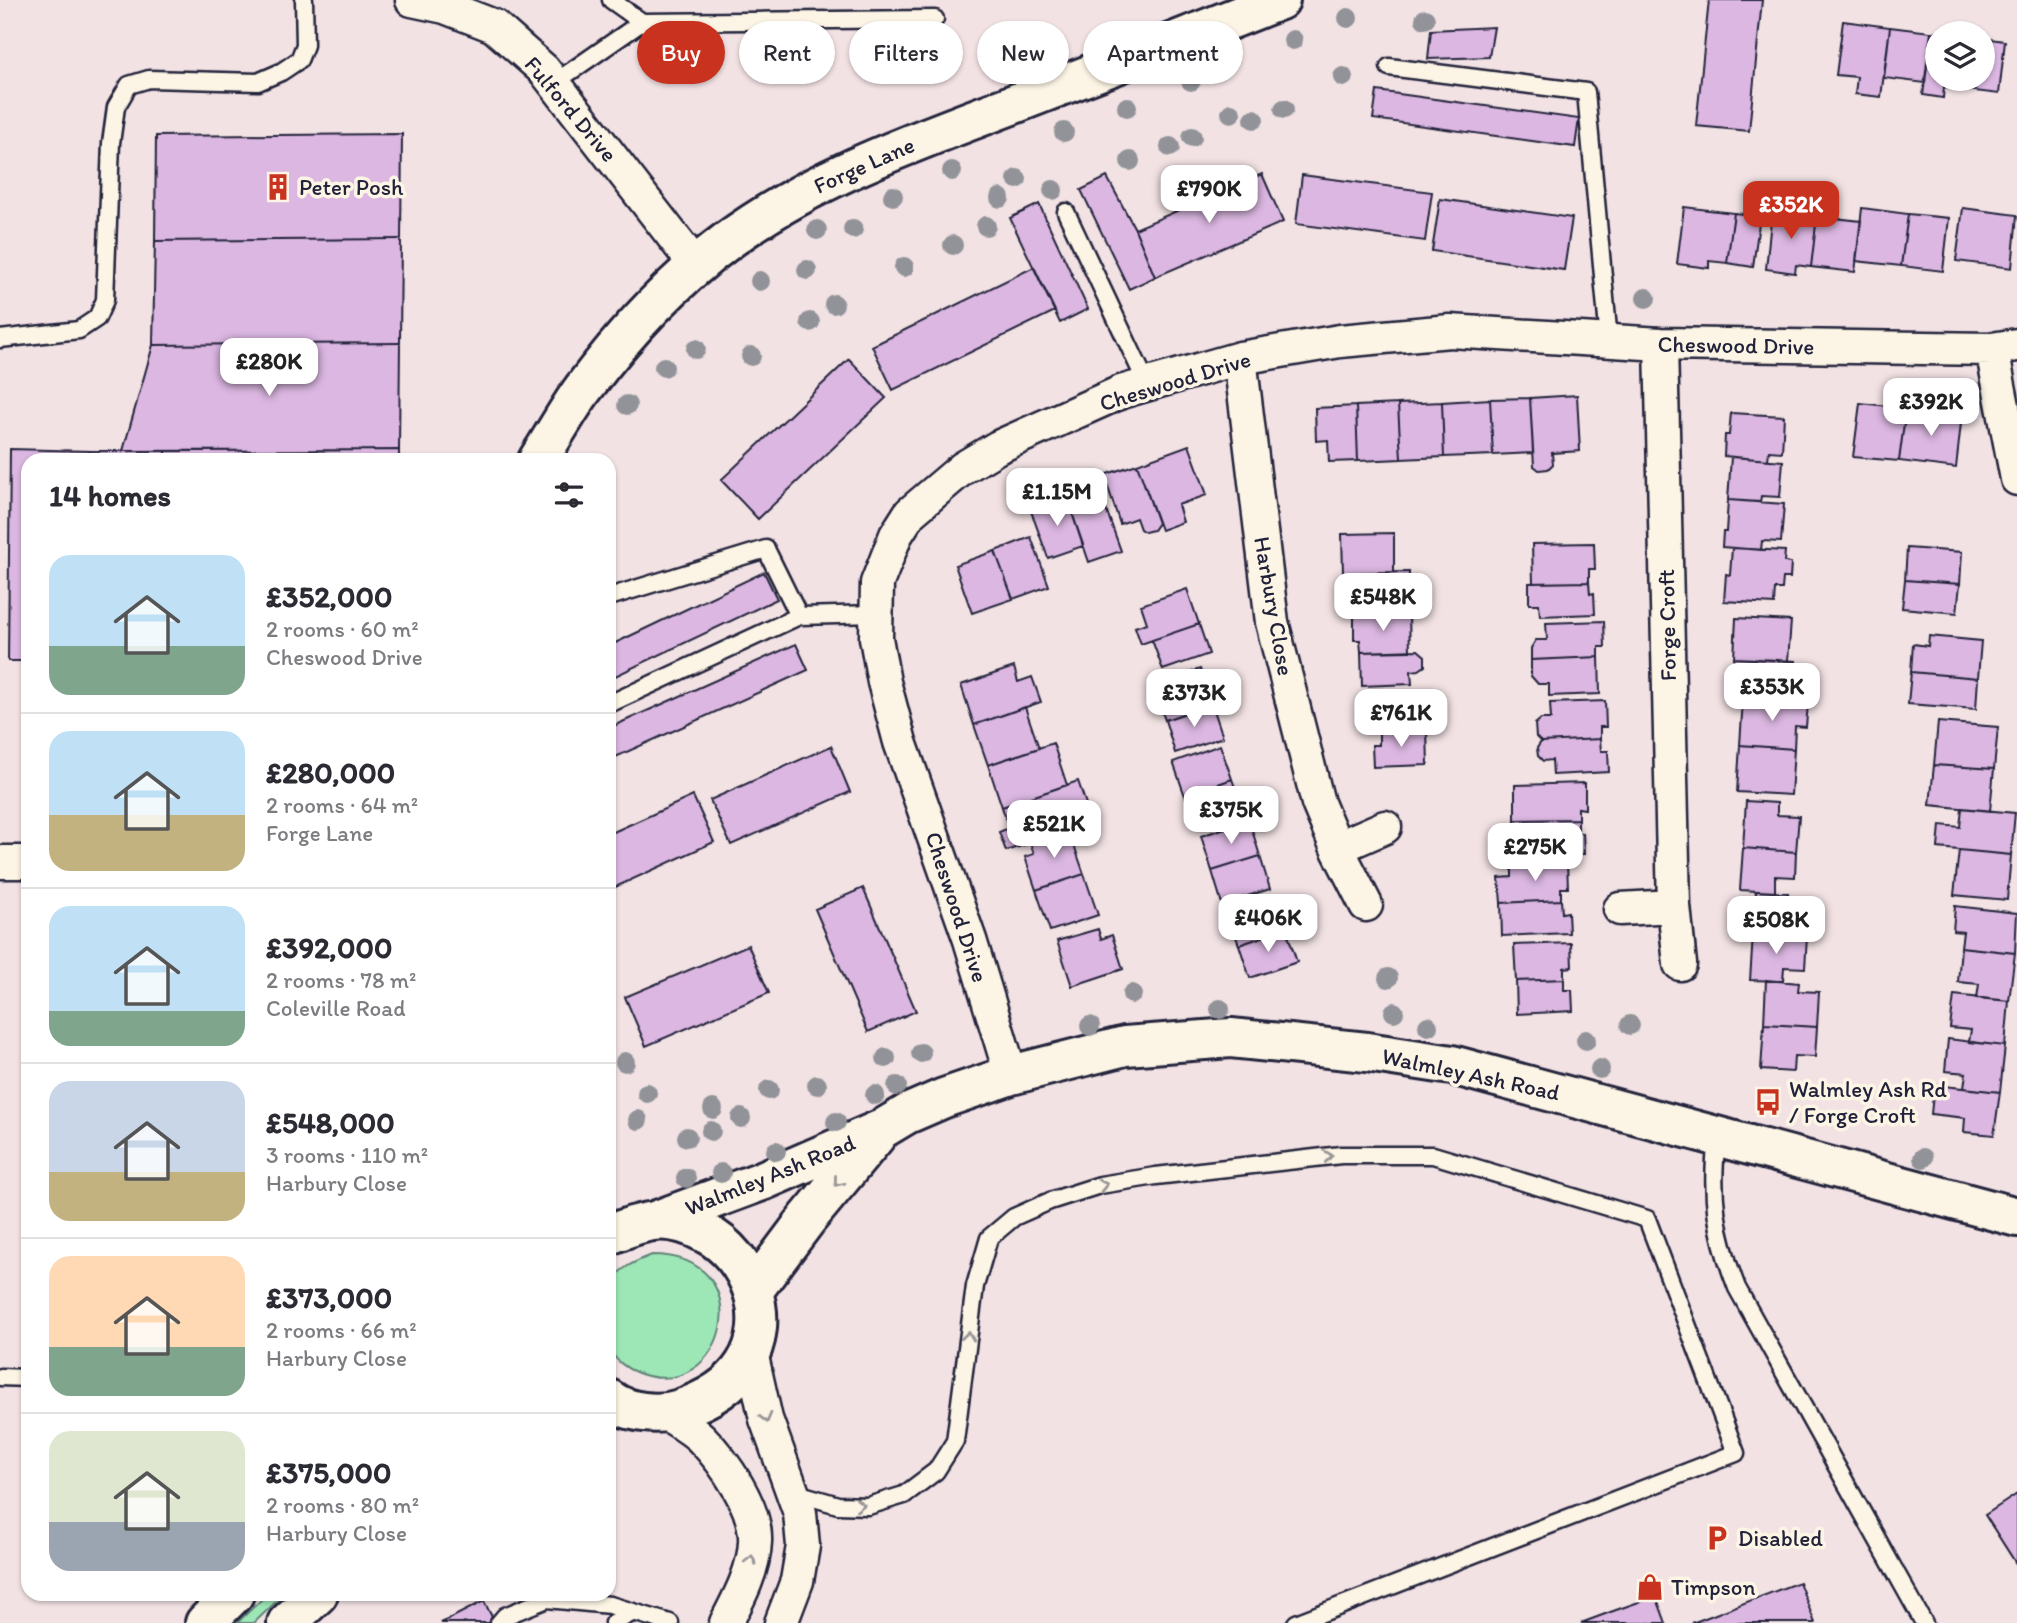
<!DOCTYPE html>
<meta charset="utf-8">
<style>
:root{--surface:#fff;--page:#f7f7f7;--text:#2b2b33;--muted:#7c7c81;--line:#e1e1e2;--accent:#c8321e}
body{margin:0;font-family:Itim,sans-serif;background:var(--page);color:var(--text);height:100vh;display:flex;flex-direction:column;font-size:26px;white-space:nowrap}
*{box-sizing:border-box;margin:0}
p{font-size:23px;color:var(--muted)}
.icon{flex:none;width:38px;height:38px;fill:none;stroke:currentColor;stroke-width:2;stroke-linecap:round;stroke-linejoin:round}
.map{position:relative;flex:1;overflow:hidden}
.sheet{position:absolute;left:21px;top:453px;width:595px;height:1148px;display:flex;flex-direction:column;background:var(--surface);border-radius:21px;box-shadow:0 2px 5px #0004}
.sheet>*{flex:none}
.guide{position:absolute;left:637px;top:21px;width:665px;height:63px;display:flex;gap:14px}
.tools{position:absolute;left:1925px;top:21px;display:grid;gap:14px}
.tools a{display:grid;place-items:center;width:70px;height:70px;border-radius:50%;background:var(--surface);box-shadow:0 2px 5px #0004;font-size:35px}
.price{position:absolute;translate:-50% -60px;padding:0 16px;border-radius:14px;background:#fff;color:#222;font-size:23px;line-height:46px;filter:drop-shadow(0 2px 4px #0008)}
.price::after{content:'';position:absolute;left:50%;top:42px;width:21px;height:16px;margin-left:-10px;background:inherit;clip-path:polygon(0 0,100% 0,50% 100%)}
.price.on{background:var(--accent);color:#fff}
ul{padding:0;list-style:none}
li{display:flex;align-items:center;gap:21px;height:175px;padding:0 28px}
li+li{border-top:2px solid var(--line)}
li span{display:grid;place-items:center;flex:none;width:196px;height:140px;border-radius:21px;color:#555}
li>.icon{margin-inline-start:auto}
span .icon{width:84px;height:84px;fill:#fffc;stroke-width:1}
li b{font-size:30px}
h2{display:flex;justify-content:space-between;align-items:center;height:84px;padding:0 28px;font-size:30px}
.pill{padding:0 24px;border-radius:32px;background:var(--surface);box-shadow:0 2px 5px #0004;font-size:24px;line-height:63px}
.pill.on{background:var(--accent);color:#fff}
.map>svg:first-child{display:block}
.green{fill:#9de7b6;stroke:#608478;stroke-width:2}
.building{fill:#dbb7e1;stroke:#22223b;stroke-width:2}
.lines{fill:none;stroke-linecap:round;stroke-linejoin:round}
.lane-casing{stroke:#22223b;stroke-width:21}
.street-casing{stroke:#22223b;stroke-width:37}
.secondary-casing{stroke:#22223b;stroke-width:44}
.lane{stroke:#fcf5e5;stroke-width:16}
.street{stroke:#fcf5e5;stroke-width:32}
.secondary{stroke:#fcf5e5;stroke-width:38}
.tree{fill:#919398}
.oneway{stroke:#9a9698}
.labels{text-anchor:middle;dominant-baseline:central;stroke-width:7;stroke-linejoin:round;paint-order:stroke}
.street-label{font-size:23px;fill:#22223b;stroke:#fcf5e5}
.poi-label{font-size:23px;fill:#22223b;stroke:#fcf5e5;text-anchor:start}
</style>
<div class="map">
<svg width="2017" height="1623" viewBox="0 0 2017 1623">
<rect width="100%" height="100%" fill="#f2e2e4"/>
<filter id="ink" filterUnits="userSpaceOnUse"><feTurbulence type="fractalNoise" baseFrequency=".0143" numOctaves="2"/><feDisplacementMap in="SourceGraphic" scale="14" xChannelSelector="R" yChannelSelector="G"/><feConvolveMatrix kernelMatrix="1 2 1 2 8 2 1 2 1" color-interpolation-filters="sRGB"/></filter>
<g filter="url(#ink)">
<!-- green -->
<path class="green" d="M652,1255C764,1255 727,1406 638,1373C627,1369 614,1360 610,1349C605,1338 609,1299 609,1285C619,1268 634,1262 652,1255Z
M267,1594H284L254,1623H237Z"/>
<!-- building -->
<path class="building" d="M1709,0H1762L1749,131L1696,126Z
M1843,21L1890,27L1881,97L1855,94L1857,77L1836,75Z
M1494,27L1489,57L1428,59L1431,30Z
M1890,27L1931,32L1925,83L1884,78Z
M1931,32L1946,33H1937V79H1968L1966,90L1944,87L1943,98L1923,95Z
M1983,38L2005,41L1999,94L1966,90L1968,79H1983Z
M1377,91L1579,119L1575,147L1373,119Z
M402,134L401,239L155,241L156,136Z
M1262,174L1283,222L1155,277L1135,229Z
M1302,175L1432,192L1425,241L1296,224Z
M1107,177L1135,229L1155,277L1129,289L1081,190Z
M1440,199L1572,218L1564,270L1432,251Z
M1039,204L1088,309L1060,323L1010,218Z
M1684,207L1734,213L1727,263L1709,261V268L1677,264Z
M1862,208L1908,214L1901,266L1856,261Z
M1963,208L2017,215L2012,268L1956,261Z
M1772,211L1817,216L1811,267L1796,265L1795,273L1766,269Z
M1734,213L1760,216L1753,267L1727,263Z
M1908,214L1949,218L1943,271L1901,266Z
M1817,216L1861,221L1855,272L1811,267Z
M401,239L400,343L153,345L155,241Z
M1034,267L1055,311L893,390L872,346Z
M400,343L399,450L123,451L153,345Z
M849,359L886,398L758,519L721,480Z
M1577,395L1580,451L1552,453L1553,464L1548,469L1539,470L1534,466L1530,398Z
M1530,398L1533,453L1493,455L1490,399Z
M1490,399L1493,455L1444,457L1442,402Z
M1442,402L1444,457L1401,459L1398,404Z
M1860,403L1906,408L1899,461L1853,457Z
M1398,404L1401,459L1358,461L1356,406Z
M1356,406L1358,461L1329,462L1328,440L1316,441L1315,408Z
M1906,408L1962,414L1956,468L1899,461Z
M1731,413L1784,416L1782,452L1769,451L1768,460L1724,456L1725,435H1729Z
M1189,445L1207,495L1178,505L1183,522L1161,530L1137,464Z
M10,449L90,451V460H28V661H8Z
M399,450V460H252V451Z
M90,451H166V460H90Z
M166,451H252V460H166Z
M1731,457L1783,461L1780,497L1761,496L1760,502L1728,500Z
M1137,464L1158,523L1153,530L1145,532L1140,529L1136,518L1120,524L1104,475Z
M1098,487L1121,551L1089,562L1067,498Z
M1067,498L1083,546L1048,558L1031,511Z
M1728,500L1784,504L1781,542L1762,541L1761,550L1722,547L1723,532H1726Z
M1394,533V572L1343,573L1342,534Z
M1031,537L1049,586L1013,599L995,551Z
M1594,543L1595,569H1589V582L1533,583L1532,544Z
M1732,548L1785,551L1784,562L1791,563L1790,578H1783L1782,589H1775L1774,604L1724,601L1726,574L1730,575Z
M1907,548L1962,552L1960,584L1905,580Z
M995,551L1013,599L972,613L955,565Z
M764,572L777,599L609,679V646Z
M1409,572V590H1395L1396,606H1343V573Z
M1905,580L1960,584L1957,613L1902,608Z
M1589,582L1590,594L1594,593L1595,614L1540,616L1539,604H1529V583Z
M1187,589L1199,624L1141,644L1135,627L1147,623L1141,605Z
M1409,614L1410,651L1361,652L1360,640H1354V615Z
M1736,618L1791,621L1788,661L1734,658Z
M1604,621L1605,647H1599V657L1531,660V648L1536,640H1547L1546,623Z
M1199,624L1209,654L1163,670L1152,640Z
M1929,636L1981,641L1978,678L1911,672L1913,644L1928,646Z
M796,644L808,670L609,760V728Z
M1418,650L1425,656V666L1419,670L1411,671L1412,684L1362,686L1361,652Z
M1599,657L1600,694L1549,696V684H1538L1531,676V660Z
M1734,658L1796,661L1793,702L1731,699Z
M1014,667L1018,682L1032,677L1041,702L974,725L961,685Z
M1200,669L1212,704L1165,720L1152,685Z
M1911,672L1978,678L1976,709L1908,704Z
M1425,692L1426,708L1438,707V730L1379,732L1377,694Z
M1743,699L1808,703L1806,727L1795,726L1794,749L1740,745Z
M1605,701L1606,727H1600V739L1541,742L1536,737L1535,724L1541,719H1551L1550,703Z
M1212,704L1223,737L1175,753L1165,720Z
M1025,707L1039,748L988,765L974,725Z
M1938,722L1998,727L1994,769L1934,765Z
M1427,730L1428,765L1373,767L1372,745H1379V732Z
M1600,739L1601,751H1608L1609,772L1553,775L1552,760L1543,761L1538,756L1537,748L1541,742Z
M1053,743L1067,785L1002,807L988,765Z
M1220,745L1232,779L1185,796L1173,762Z
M1740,745L1794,749L1791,795L1737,792Z
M831,746L850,792L731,845L710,800Z
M1934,765L1994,769L1990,811L1930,805Z
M1232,779L1244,812L1197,828L1185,796Z
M1078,781L1088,810L1065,818L1069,830L1006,851L999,832L1009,828L1002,807Z
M1585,783V809L1578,808V819L1515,820V785Z
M693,796L714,842L609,890V834Z
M1746,801L1777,803V815L1799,816L1796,852L1743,848Z
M1962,808L2015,813L2011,855L1938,848L1940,825L1960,827Z
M1578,819V833H1583L1584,854L1516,856L1515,820Z
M1249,820L1260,856L1212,871L1201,836Z
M1069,830L1084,874L1036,890L1025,857L1034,854L1030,843Z
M1743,848L1796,852L1795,877L1775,876V892L1740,890Z
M1959,850L2011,855L2007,900L1954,895Z
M1260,856L1270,889L1222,904L1212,871Z
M1567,862L1568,888H1561V900L1501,903L1499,878L1512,877V865Z
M1084,874L1098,915L1050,931L1036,890Z
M863,888L916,1011L868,1032L815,909Z
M1756,891L1788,893L1787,902L1809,904L1807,937L1753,935Z
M1274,896L1286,929L1239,945L1227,912Z
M1561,900L1562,913L1568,912L1569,933L1502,936L1501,903Z
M1955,906L2017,913L2015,953L1961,947L1963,932L1953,931Z
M1098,929L1101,939L1112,935L1123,969L1072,986L1057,941Z
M1286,929L1297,962L1250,978L1239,945Z
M1753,935L1807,937L1805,968L1784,967L1783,981L1750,980Z
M1571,943L1572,967L1564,968V979L1516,981L1514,945Z
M748,945L769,993L646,1046L625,997Z
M1961,947L2015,953L2009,1001L1977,998L1979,984L1958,982Z
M1564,979V990H1572L1573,1011L1517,1014L1516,981Z
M1766,980L1799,983L1798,991L1819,992L1817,1027L1764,1024Z
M1954,995L2009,1001L2005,1046L1969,1042L1971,1030L1950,1028Z
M1764,1024L1817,1027L1815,1057L1794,1056L1793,1072L1761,1070Z
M1948,1039L2005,1046L2000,1092L1964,1088L1966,1073L1945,1071Z
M1934,1085L2000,1092L1994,1135L1964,1132L1965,1118L1931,1114Z
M2017,1494V1565L1985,1515Z
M1799,1582L1815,1623H1692Z
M1656,1596L1666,1623H1581L1616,1610Z
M484,1601L495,1623H441Z"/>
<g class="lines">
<defs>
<path id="lane" d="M611,0L642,22
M1389,67L1586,92L1609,341
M554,83L642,22L935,19
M1066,212L1147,384
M0,339L79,330L97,318L105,300L111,143L116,107L129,85L149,79L258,82L281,72L299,60L305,45L304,0
M609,597L766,549L799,616
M609,704L799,616L876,614
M1717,1138C1710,1196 1716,1234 1737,1288L1924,1623
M0,1377L28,1378
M793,1492L838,1505L868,1506L904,1495L936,1471L955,1441L975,1286L989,1238L1014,1217L1050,1201L1100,1185L1156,1176L1341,1155H1433L1647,1219L1736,1453L1296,1623
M499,1623L505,1616L547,1599L610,1605L670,1623
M613,1623L634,1612"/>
<path id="street" d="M412,0L445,7L494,26L544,70L696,266
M1661,344L1674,906L1680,964
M1992,349L2017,479
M1240,358L1272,622L1318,803L1337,848L1366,905
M1337,848L1385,827
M0,862H28
M1620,909L1674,906
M1011,1075L970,940L900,742L884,682L876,638L877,583L896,535L910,513L963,468L998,447L1121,392L1240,358L1340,341L1450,331L1661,344L1992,349L2017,345
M751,1352L766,1419L800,1513L803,1546L797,1581L781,1623
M665,1413C677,1421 691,1428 701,1438C724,1461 757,1508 755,1542C754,1570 739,1598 726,1623"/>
<path id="secondary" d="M538,460C553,437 567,411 583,389C624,334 672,282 727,241C814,177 914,142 1014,104C1103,70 1191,35 1280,0
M657,1220L762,1181L882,1129L907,1114L944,1098L1011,1075L1125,1046L1231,1038L1367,1052L1452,1065L2017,1217
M609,1235C624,1229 638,1223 654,1221C671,1219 690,1225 705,1233C750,1256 774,1320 744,1365C730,1387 704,1401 680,1409C659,1416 626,1413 609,1399
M753,1291L807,1219L876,1136
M205,1623L234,1594
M287,1623L318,1594"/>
</defs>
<!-- lane casing -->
<use href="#lane" class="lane-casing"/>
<!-- street casing -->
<use href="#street" class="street-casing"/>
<!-- secondary casing -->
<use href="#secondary" class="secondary-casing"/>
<!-- lane -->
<use href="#lane" class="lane"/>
<!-- street -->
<use href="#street" class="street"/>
<!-- secondary -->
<use href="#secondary" class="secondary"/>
</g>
<!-- trees -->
<g class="tree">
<circle cx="1348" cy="18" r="10"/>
<circle cx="1425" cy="19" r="10"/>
<circle cx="1293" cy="40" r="10"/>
<circle cx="1343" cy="77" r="10"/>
<circle cx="1191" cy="81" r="10"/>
<circle cx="1127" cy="107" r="10"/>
<circle cx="1284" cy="109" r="10"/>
<circle cx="1231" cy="113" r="10"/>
<circle cx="1254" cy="119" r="10"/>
<circle cx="1064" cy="132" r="10"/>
<circle cx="1192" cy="137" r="10"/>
<circle cx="1170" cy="147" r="10"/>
<circle cx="1130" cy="161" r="10"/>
<circle cx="952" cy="171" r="10"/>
<circle cx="1017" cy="179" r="10"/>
<circle cx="1053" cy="190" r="10"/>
<circle cx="893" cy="196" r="10"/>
<circle cx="1000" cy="198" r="10"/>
<circle cx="986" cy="226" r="10"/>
<circle cx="853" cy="229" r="10"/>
<circle cx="817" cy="230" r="10"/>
<circle cx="953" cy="245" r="10"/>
<circle cx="904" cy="267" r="10"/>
<circle cx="807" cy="270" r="10"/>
<circle cx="760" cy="281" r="10"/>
<circle cx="1646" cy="298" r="10"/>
<circle cx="834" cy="304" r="10"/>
<circle cx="810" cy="322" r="10"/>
<circle cx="696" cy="349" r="10"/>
<circle cx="751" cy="356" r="10"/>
<circle cx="664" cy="367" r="10"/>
<circle cx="627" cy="405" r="10"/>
<circle cx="1388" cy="978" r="10"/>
<circle cx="1132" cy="994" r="10"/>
<circle cx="1220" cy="1009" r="10"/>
<circle cx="1394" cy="1012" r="10"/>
<circle cx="1630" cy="1025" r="10"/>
<circle cx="1090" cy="1026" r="10"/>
<circle cx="1428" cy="1026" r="10"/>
<circle cx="1586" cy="1040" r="10"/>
<circle cx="921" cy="1053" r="10"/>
<circle cx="886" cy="1058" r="10"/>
<circle cx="625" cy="1062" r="10"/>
<circle cx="1600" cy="1069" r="10"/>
<circle cx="817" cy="1085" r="10"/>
<circle cx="897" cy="1086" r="10"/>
<circle cx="769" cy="1090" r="10"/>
<circle cx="647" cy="1093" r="10"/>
<circle cx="875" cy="1095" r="10"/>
<circle cx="713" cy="1109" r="10"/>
<circle cx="741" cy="1118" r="10"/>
<circle cx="638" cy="1120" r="10"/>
<circle cx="836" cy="1122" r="10"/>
<circle cx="711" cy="1131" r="10"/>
<circle cx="687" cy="1137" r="10"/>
<circle cx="776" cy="1151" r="10"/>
<circle cx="1923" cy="1158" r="10"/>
<circle cx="721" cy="1173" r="10"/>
<circle cx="686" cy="1178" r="10"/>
</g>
<!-- one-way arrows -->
<defs><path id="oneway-chevron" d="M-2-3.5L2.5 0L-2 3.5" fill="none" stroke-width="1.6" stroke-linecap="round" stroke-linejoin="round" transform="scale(1.75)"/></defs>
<g class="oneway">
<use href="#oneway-chevron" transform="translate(1328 1156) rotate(-7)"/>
<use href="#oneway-chevron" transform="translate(838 1182) rotate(130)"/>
<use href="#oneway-chevron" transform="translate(1103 1185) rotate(-13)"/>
<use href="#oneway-chevron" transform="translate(968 1336) rotate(-83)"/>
<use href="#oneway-chevron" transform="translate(766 1418) rotate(75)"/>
<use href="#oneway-chevron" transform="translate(860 1505)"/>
<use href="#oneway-chevron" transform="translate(751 1560) rotate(-77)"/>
</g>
</g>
<!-- icons -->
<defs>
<symbol id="building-bare" viewBox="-9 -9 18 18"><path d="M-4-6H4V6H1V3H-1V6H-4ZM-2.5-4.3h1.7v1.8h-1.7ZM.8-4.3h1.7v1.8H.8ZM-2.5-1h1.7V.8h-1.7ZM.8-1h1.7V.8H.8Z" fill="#c8321e" stroke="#fcf5e5" stroke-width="2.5" paint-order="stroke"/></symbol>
<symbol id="bus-bare" viewBox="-9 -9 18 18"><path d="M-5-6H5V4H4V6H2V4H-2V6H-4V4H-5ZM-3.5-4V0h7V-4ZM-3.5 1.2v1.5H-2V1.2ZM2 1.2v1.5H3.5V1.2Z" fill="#c8321e" stroke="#fcf5e5" stroke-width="2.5" paint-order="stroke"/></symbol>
<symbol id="parking-bare" viewBox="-9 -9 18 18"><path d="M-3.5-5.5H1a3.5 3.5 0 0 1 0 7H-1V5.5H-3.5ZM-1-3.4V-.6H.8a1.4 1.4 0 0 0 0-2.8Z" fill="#c8321e" stroke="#fcf5e5" stroke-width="2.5" paint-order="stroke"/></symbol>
<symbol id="shop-bare" viewBox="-9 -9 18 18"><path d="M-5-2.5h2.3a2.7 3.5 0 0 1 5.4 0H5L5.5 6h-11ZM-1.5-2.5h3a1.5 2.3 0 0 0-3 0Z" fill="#c8321e" stroke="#fcf5e5" stroke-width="2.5" paint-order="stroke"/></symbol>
</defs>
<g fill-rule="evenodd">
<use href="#building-bare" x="259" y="168" width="38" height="38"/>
<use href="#bus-bare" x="1749" y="1083" width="38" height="38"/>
<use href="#parking-bare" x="1698" y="1519" width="38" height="38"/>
<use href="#shop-bare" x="1631" y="1568" width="38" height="38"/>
</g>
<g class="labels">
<!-- street labels -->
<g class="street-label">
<text transform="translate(571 109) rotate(50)">Fulford Drive</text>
<text transform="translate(864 165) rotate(-24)">Forge Lane</text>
<text transform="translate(1736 345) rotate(1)">Cheswood Drive</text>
<text transform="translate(1175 381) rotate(-17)">Cheswood Drive</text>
<text transform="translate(1274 606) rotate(80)">Harbury Close</text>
<text transform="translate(1667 625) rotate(-91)">Forge Croft</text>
<text transform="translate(957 907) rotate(72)">Cheswood Drive</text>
<text transform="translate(1471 1074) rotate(12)">Walmley Ash Road</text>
<text transform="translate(770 1175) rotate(-22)">Walmley Ash Road</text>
</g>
<!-- poi labels -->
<g class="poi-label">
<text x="299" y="187">Peter Posh</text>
<text x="1789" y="1089">Walmley Ash Rd<tspan x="1789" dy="26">/ Forge Croft</tspan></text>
<text x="1738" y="1538">Disabled</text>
<text x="1671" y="1587">Timpson</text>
</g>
</g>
</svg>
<div class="tools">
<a><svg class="icon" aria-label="layers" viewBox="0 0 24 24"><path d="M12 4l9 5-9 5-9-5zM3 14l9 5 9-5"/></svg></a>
</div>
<b class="price" style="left:1209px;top:225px">£790K</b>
<b class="price on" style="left:1791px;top:241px">£352K</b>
<b class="price" style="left:269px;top:398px">£280K</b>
<b class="price" style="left:1931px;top:438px">£392K</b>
<b class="price" style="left:1057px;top:528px">£1.15M</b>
<b class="price" style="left:1383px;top:633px">£548K</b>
<b class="price" style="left:1772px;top:723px">£353K</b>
<b class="price" style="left:1194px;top:729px">£373K</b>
<b class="price" style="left:1401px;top:749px">£761K</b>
<b class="price" style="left:1231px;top:846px">£375K</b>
<b class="price" style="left:1054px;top:860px">£521K</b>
<b class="price" style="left:1535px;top:883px">£275K</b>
<b class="price" style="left:1268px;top:954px">£406K</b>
<b class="price" style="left:1776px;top:956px">£508K</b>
<div class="guide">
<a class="pill on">Buy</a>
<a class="pill">Rent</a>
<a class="pill">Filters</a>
<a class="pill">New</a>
<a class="pill">Apartment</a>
</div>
<section class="sheet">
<h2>14 homes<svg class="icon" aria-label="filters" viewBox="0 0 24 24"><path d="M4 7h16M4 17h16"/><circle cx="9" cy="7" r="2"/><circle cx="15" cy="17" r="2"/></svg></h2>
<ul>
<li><span style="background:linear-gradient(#bfe0f5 65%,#7fa58c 0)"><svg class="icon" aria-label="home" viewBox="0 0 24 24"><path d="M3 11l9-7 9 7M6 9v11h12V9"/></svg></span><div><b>£352,000</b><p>2 rooms · 60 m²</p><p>Cheswood Drive</p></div></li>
<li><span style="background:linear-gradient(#bfe0f5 60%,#c2b280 0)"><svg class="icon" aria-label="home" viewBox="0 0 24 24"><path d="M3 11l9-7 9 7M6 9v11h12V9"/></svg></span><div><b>£280,000</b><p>2 rooms · 64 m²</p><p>Forge Lane</p></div></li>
<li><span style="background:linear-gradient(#bfe0f5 75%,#7fa58c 0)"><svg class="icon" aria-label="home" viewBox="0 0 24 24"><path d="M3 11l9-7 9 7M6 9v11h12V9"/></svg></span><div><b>£392,000</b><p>2 rooms · 78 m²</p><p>Coleville Road</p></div></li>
<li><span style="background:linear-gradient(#c9d6e8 65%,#c2b280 0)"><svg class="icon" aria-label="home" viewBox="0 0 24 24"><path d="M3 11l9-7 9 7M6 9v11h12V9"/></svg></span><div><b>£548,000</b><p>3 rooms · 110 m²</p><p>Harbury Close</p></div></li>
<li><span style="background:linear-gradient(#ffd9b3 65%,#7fa58c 0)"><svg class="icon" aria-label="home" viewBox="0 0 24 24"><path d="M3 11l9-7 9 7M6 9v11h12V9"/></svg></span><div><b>£373,000</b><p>2 rooms · 66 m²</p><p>Harbury Close</p></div></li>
<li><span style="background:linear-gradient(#dfe7d0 65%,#9aa5b1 0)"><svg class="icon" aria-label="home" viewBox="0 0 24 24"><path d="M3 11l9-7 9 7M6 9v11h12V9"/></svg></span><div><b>£375,000</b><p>2 rooms · 80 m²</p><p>Harbury Close</p></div></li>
</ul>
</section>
</div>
